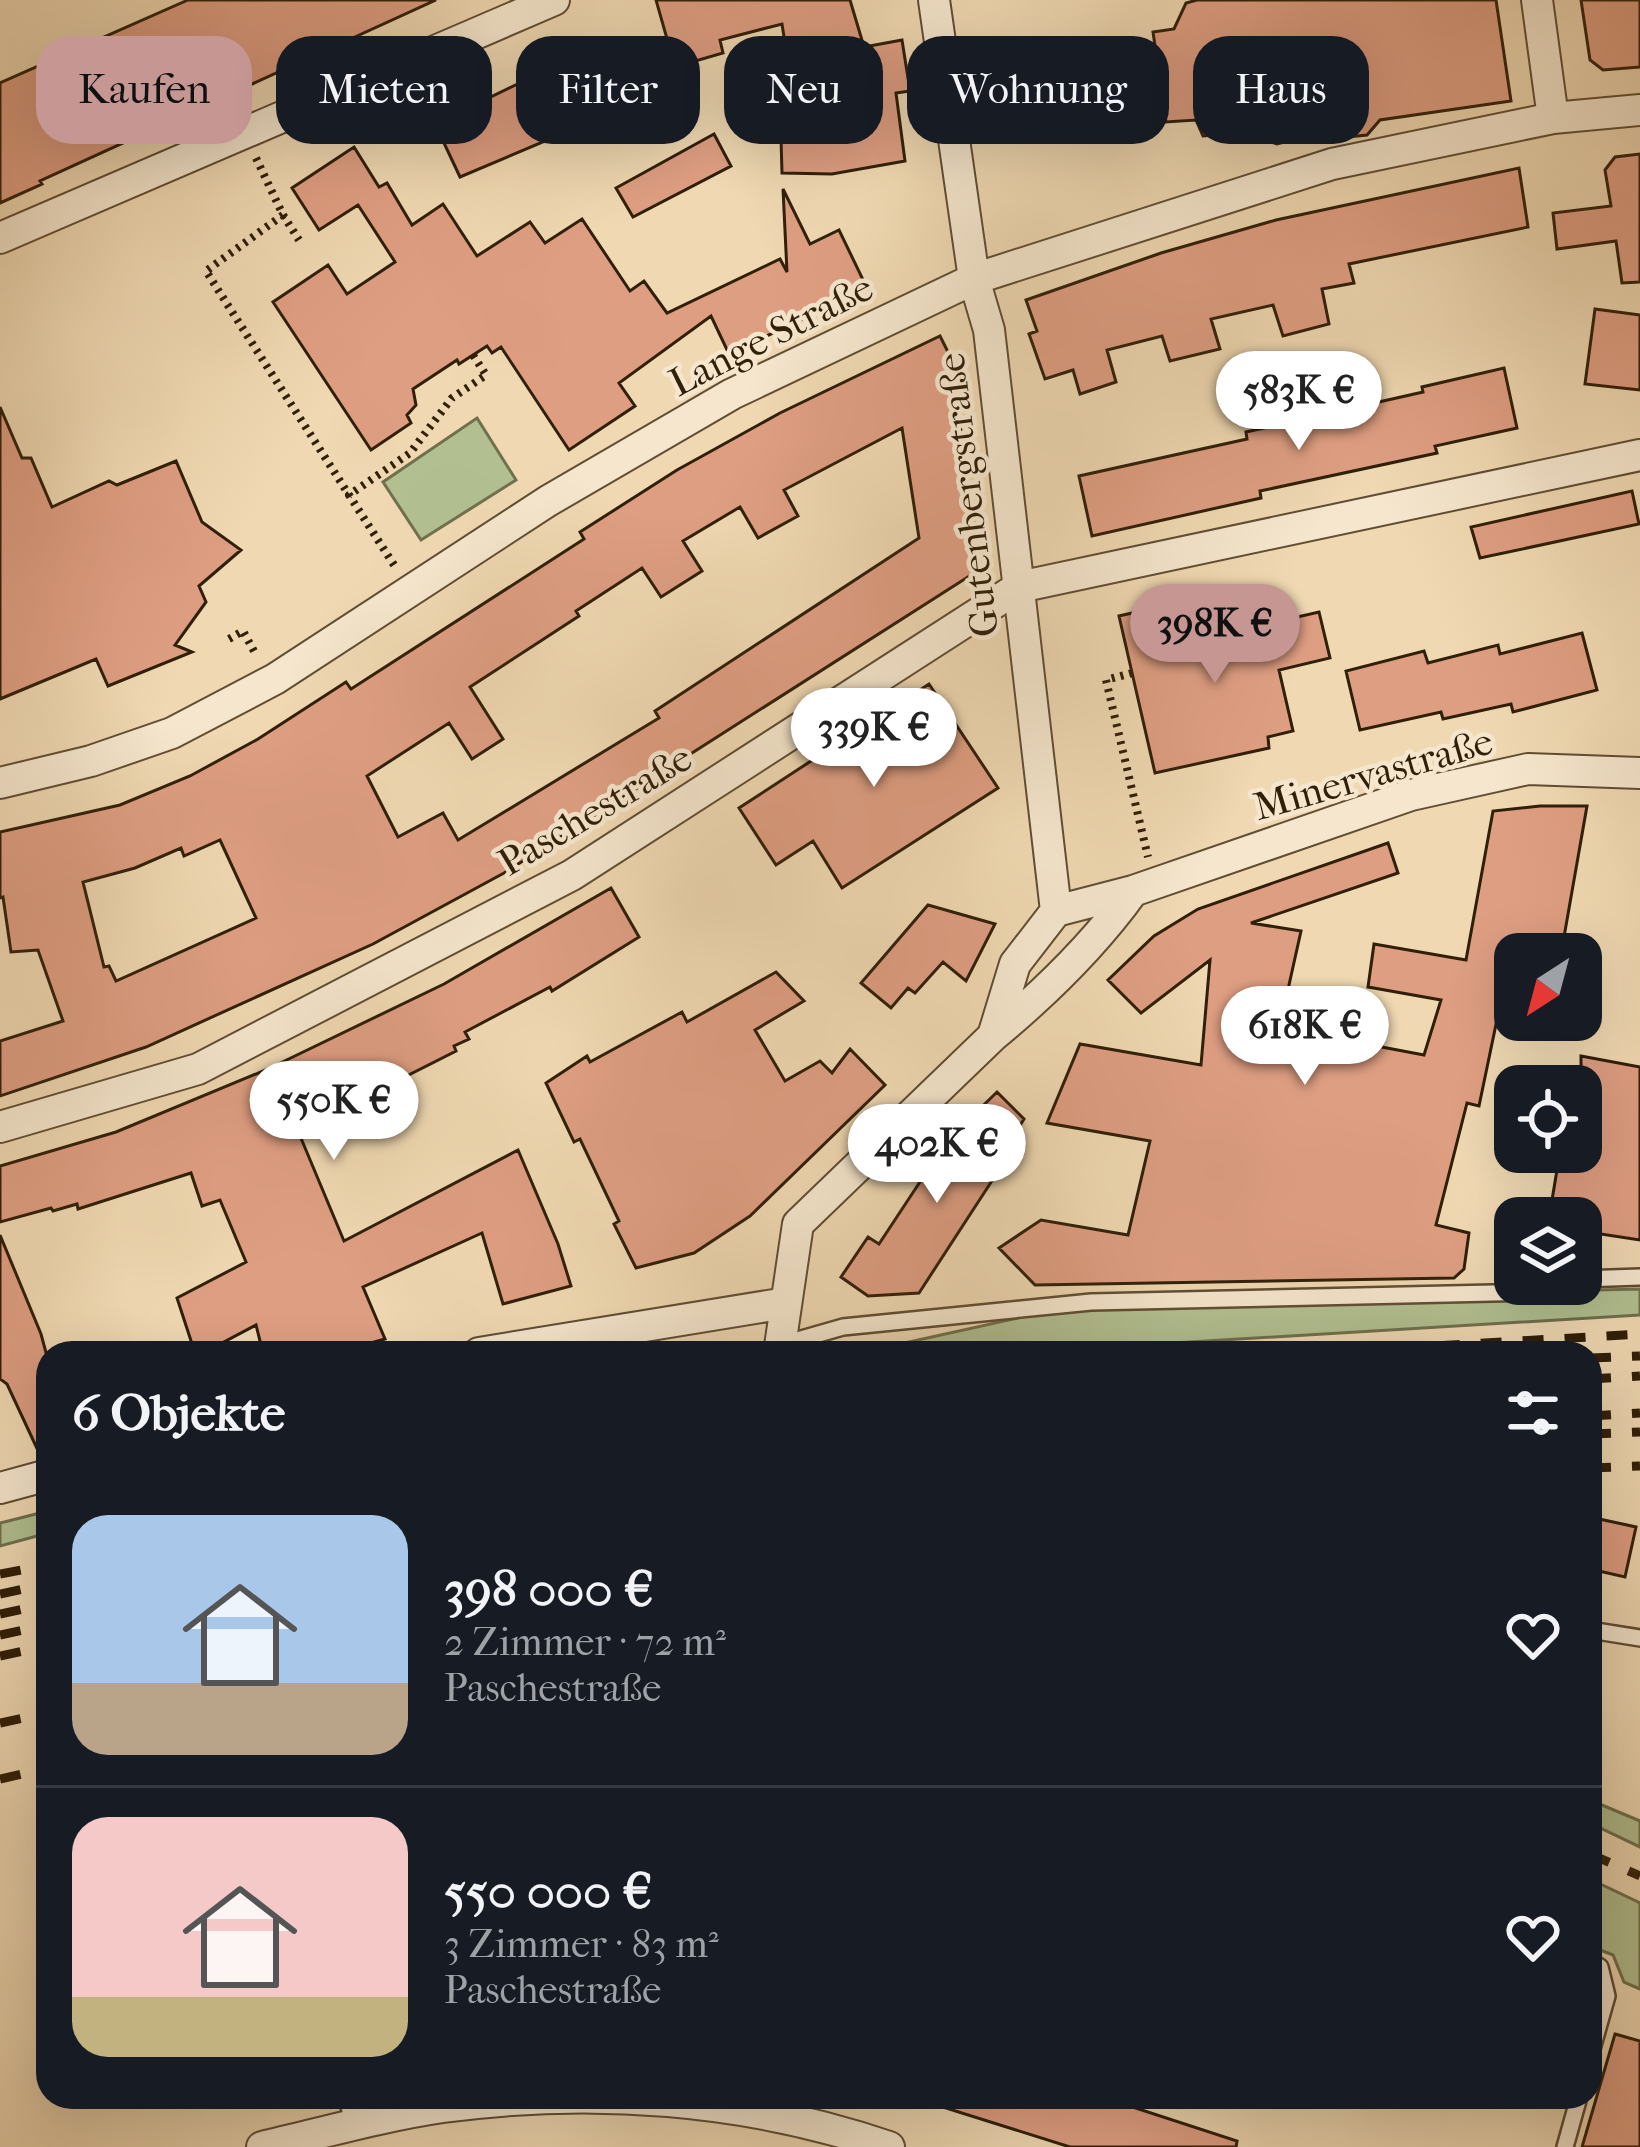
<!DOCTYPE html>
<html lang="de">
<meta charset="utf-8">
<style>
:root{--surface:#171b24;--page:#20242c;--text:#f1f3f6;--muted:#9ea1a6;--line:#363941;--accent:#c59692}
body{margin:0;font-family:"IM FELL French Canon",serif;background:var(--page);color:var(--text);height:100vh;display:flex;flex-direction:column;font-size:45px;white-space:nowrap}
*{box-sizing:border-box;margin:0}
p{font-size:39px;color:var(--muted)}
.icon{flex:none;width:66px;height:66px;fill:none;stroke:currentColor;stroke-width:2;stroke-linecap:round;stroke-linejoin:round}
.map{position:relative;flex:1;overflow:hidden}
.details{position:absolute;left:36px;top:1341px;width:1566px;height:768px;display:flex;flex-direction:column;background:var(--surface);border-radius:36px;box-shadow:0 12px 48px #0002}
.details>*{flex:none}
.banner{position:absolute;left:36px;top:36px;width:1569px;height:108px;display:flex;gap:24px}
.needle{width:78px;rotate:216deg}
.controls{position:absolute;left:1494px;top:933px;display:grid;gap:24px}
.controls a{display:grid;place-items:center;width:108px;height:108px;border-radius:24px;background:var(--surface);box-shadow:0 12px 48px #0002;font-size:60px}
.price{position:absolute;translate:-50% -102px;padding:0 27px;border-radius:42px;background:#fff;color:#222;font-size:39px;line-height:78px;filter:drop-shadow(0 3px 6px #0008)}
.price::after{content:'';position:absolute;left:50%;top:72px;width:36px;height:27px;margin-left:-18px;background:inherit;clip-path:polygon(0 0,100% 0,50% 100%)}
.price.selected{background:var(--accent);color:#111}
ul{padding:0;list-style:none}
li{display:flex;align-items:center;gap:36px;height:300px;padding:0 36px}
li+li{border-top:3px solid var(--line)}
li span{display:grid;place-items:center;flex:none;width:336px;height:240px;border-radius:36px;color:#555}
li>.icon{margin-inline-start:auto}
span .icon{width:144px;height:144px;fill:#fffc;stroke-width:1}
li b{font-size:51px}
h2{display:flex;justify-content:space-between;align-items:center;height:144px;padding:0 36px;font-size:51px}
.pill{padding:0 42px;border-radius:36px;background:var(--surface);box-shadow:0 12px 48px #0002;font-size:42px;line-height:108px}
.pill.selected{background:var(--accent);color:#111}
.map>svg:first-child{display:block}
.green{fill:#b2c091;stroke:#71704d;stroke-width:3}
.building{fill:#de9e82;stroke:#301f09;stroke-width:3;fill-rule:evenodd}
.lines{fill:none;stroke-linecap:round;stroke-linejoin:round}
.service-casing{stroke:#604d33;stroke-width:20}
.minor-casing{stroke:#604d33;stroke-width:34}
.path{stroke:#301f09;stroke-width:8;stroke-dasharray:3 6;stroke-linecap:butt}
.service{stroke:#f5e6cd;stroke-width:15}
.minor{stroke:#f5e6cd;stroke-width:30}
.rail{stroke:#301f09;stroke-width:9;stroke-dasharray:21 21;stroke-linecap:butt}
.labels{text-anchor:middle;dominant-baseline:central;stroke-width:9;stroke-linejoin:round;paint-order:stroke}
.street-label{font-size:39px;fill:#301f09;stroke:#f5e6cd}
</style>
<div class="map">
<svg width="1640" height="2147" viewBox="0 0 1640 2147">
<rect width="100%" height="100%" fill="#efd8b2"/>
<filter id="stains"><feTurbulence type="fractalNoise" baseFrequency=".00167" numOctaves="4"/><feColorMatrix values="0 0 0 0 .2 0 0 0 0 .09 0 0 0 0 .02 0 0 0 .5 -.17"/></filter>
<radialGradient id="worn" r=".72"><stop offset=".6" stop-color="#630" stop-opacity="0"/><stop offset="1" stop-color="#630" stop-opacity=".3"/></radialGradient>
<!-- green -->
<path class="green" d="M477,418L516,480L421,540L383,482Z
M1640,1289V1315L1156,1344L1075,1353H859L1091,1302Z
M48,1511V1533L0,1546V1523Z
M1590,1800L1640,1821V1847L1590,1823Z
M1590,1879L1640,1903V1989L1624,1982L1613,1955L1590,1946Z"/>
<!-- building -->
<path class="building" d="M188,0H436L40,181L42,184L0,203V83Z
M656,0H850L864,47L902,40L910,91L896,93L905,161L832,174L782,173L781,138L799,132L782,24L720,40L723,53L675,67Z
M1197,0H1496L1511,101L1380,120L1367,135L1328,139L1326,131L1277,144L1245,133L1203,136L1196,120L1166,122L1153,32L1174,29L1186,3Z
M1581,0H1640V67L1603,70L1590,60Z
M532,77L557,136L460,177L435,124Z
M714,134L731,166L633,217L616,188Z
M354,147L379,187L387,183L412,225L443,204L477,256L530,222L545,243L582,219L630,291L644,281L667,313L780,259L787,272L783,189L810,244L839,230L867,288L729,354L711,316L619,383L635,406L569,450L501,347L492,353L487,346L459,364L457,360L413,389L416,405L407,415L411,423L371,450L273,302L328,265L347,294L395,262L358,205L319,230L292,188Z
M1640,154V282L1622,283L1616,241L1557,249L1553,213L1611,206L1605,170L1615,157Z
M1519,168L1528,227L1349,264L1354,283L1322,289L1329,324L1283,336L1273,305L1211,319L1220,349L1170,361L1162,336L1107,350L1116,382L1080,394L1073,370L1045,379L1029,334L1037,331L1026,300L1161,253L1276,220Z
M1595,309L1640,315V390L1585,384Z
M940,336L950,356L979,557L971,575L504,873L373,944L146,1047L0,1096V1041L63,1021L38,950L11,952L3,897L0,898V832L120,805L190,776L258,739L346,682L351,689L584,539L580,532L677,470L780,413ZM902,428L919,538L655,711L659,718L458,840L443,813L398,837L367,776L449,723L472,759L503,739L470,687L579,616L576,611L642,568L661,597L702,571L683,541L740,507L758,538L798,516L784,490ZM220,840L256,918L116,981L109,966L104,967L83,882L135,868L181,848L184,856Z
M1504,368L1517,428L1435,446L1437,453L1260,491L1261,498L1092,536L1079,476L1247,439L1246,432L1423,392L1422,387Z
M0,407L22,458H31L52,507L109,481L117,485L176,461L202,522L241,550L199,586L206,602L175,645L192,652L108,686L96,659L0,699Z
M1632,491L1639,524L1480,558L1471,527Z
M1163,606L1172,646L1319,612L1330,658L1279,670L1293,731L1268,737L1269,748L1155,773L1119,616Z
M1582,633L1597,690L1513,712L1511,704L1443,719L1441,712L1360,730L1346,671L1424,651L1428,663L1498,645L1500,654Z
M929,684L998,788L842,888L813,841L776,865L739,808Z
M1540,806H1587L1561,954H1515V1013L1499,1010L1479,1106L1467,1103L1436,1225L1469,1233L1464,1269L1454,1278L1035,1285L999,1248L1041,1220L1128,1235L1150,1141L1047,1123L1080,1044L1201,1065L1210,960L1141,1013L1108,980L1154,936L1198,909L1388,843L1398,873L1251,923L1301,931L1285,1003L1371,1016L1366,1044L1424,1055L1441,1000L1368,987L1374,944L1466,960L1493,811Z
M611,888L639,937L552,991L550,987L465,1032L469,1039L454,1046L456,1051L298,1131L344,1241L518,1150L558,1244L571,1286L503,1304L482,1233L363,1287L385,1339L335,1353H263L256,1325L203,1353H195L177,1298L246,1262L220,1200L202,1206L191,1173L78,1209L77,1204L53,1211L51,1208L0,1222V1166L116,1132L268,1069L444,984Z
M928,905L995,924L966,981L943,962L915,993L908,988L891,1008L861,983Z
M776,972L804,1001L755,1030L785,1081L820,1061L832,1073L850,1049L885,1085L750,1216L694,1253L636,1268L614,1224L619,1221L580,1139L574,1142L546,1083L587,1056L590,1062L682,1012L687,1022Z
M1581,1056L1640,1067V1240L1581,1231V1218H1549L1560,1152H1581Z
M997,1092L1024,1119L992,1170L997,1173L919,1293L868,1296L841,1277L868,1237L879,1244L947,1141Z
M0,1235L41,1334L48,1360V1456L41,1457L7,1384L0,1379Z
M1590,1517L1636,1527L1625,1577L1590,1569Z
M1615,2034L1640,2041V2147H1582Z
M934,2097H1102L1237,2141L1236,2147H1070L933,2104Z"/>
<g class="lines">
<defs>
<path id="service" d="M1581,1279L1640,1277
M780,1345L843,1327L1091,1302L1534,1292L1537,1284
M1590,1630L1640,1638
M1590,1961L1600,1967L1607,1996L1590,2056
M347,2097L353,2125
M1565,2147L1579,2097"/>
<path id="minor" d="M934,0L974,279L989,330L1056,911
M1537,0L1553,118
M0,238L554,0
M0,783L91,761L172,733L275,679L548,501L732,394L974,279L1332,164L1553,118L1640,110
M993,1036C1045,993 1094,945 1133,891
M0,1127L198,1069L572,875L1019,587L1640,455
M479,1353L786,1303
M779,1353L798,1224L993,1036L1015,964L1056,911L1133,891L1411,795L1528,769L1640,773
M0,1488L48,1475
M262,2147C322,2133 382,2116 443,2107C591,2087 747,2098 889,2147"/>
</defs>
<!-- service casing -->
<use href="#service" class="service-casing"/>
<!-- minor casing -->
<use href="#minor" class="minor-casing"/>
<!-- path -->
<path class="path" d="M256,158L283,215L206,271L349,495
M283,215L299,240
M394,565L349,495L410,453L452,398L486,375L473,355
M229,639L243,631L255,653
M1132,673L1106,680L1148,857"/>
<!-- service -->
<use href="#service" class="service"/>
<!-- minor -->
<use href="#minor" class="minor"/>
<!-- rail -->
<path class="rail" d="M1313,1353L1640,1334
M1590,1358L1640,1356
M1590,1379L1640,1376
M1590,1416L1640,1413
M1590,1434L1640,1432
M1590,1468L1640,1466
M0,1574L48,1565
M0,1594L48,1584
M0,1614L48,1604
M0,1635L48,1625
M0,1656L48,1646
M0,1723L48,1713
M0,1779L48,1768
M1590,1854L1640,1876"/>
</g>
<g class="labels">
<!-- street labels -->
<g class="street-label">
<text transform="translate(771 335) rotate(-27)">Lange Straße</text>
<text transform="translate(968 495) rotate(-97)">Gutenbergstraße</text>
<text transform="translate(1373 774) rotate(-16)">Minervastraße</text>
<text transform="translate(595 810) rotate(-31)">Paschestraße</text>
</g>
</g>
<rect width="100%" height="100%" filter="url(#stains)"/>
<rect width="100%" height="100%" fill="url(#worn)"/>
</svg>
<div class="controls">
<a><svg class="needle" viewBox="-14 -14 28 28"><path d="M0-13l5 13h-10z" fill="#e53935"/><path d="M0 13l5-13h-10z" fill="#9ea1a6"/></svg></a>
<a><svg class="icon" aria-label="locate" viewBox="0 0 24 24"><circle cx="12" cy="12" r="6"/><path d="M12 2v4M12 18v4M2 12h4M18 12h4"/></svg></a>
<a><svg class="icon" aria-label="layers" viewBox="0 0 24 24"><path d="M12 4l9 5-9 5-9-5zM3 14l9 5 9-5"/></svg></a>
</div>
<b class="price" style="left:1299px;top:453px">583K €</b>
<b class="price selected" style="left:1215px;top:686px">398K €</b>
<b class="price" style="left:874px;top:790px">339K €</b>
<b class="price" style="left:1305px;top:1088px">618K €</b>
<b class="price" style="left:334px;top:1163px">550K €</b>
<b class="price" style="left:937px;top:1206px">402K €</b>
<div class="banner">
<a class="pill selected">Kaufen</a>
<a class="pill">Mieten</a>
<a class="pill">Filter</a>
<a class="pill">Neu</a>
<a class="pill">Wohnung</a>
<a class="pill">Haus</a>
</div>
<section class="details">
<h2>6 Objekte<svg class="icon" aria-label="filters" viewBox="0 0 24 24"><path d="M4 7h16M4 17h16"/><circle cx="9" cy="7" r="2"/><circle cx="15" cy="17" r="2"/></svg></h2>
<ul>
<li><span style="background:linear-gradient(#a9c7e8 70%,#b9a48a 0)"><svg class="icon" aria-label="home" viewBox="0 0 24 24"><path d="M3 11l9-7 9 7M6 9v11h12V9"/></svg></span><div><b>398 000 €</b><p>2 Zimmer · 72 m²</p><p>Paschestraße</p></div><svg class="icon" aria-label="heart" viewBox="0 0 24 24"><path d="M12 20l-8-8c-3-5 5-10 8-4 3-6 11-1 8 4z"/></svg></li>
<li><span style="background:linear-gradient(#f6c9c9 75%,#c2b280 0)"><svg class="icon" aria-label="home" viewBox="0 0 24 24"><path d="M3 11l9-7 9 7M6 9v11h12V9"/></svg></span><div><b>550 000 €</b><p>3 Zimmer · 83 m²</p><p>Paschestraße</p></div><svg class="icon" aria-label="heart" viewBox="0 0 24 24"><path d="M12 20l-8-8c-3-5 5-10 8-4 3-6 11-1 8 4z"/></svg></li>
</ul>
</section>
</div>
